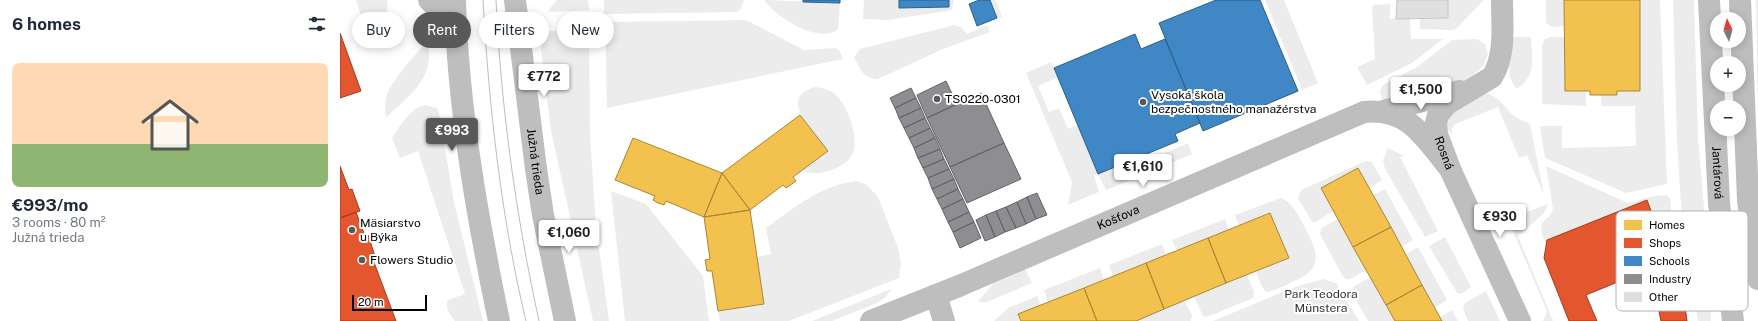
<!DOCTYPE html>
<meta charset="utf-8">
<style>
:root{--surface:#fff;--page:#f6f6f7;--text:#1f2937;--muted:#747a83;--accent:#595959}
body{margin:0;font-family:"Public Sans",sans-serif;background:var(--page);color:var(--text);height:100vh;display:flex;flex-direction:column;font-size:15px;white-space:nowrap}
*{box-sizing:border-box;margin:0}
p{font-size:13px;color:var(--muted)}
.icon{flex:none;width:22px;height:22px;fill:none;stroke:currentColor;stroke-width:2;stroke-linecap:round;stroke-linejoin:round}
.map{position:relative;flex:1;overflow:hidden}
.panel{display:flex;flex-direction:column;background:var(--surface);width:340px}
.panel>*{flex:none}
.guide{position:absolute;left:12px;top:12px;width:380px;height:36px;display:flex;gap:8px}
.needle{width:26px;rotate:355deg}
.fabs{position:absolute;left:1370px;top:12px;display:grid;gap:8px}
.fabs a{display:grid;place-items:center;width:36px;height:36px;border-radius:50%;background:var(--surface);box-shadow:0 2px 10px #0003;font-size:20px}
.scale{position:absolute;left:12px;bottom:10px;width:75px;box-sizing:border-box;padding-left:4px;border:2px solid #000;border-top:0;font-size:11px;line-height:14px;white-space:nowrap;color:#000;-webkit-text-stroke:3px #fff;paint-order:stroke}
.price{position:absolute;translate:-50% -34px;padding:0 9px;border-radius:4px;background:#fff;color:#222;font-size:13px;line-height:26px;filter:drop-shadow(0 1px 2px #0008)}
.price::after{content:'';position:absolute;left:50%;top:24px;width:12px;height:9px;margin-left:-6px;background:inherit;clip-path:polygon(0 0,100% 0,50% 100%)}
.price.active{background:var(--accent);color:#fff}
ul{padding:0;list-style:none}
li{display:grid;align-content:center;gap:8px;height:212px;padding:0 12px}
li span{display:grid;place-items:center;height:124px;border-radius:8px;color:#555}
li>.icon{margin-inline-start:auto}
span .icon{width:72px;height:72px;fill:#fffc;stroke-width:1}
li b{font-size:17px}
h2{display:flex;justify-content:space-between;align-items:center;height:48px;padding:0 12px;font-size:17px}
.pill{padding:0 14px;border-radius:18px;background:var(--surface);box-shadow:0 2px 10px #0003;font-size:14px;line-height:36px}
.pill.active{background:var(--accent);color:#fff}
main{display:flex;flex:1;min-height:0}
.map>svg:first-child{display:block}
.green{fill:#ececec}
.homes{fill:#f2c14e;stroke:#a98737}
.shops{fill:#e4572e;stroke:#a03d20}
.schools{fill:#3f88c5;stroke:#2c5f8a}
.industry{fill:#8d8d92;stroke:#636366}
.building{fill:#dfdfdf;stroke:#c7c7c7}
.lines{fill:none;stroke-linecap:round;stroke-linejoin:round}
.minor{stroke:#bebebe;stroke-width:22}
.tertiary{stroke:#bebebe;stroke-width:22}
.tram{stroke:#bebebe;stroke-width:1}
.poi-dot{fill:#595959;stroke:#fff;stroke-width:1.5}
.labels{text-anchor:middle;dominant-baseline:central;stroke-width:4;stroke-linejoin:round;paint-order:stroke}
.poi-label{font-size:12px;fill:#000;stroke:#fff;text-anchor:start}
.street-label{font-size:12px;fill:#000;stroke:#fff}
.park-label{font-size:12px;fill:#333;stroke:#fff}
.key{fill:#fff;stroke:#b2b2b2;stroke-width:1}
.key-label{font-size:11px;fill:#000}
</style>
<main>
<section class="panel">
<h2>6 homes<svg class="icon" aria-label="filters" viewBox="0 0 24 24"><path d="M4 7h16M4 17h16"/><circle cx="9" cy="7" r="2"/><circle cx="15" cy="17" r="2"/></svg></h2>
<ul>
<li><span style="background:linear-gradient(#ffd9b3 65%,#8fb573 0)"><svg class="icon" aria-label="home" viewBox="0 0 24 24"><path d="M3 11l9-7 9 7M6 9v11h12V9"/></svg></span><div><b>€993/mo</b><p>3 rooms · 80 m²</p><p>Južná trieda</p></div></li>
</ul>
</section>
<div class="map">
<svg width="1418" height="321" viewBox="0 0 1418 321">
<rect width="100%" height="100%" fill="#fff"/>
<!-- green -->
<path class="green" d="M16,0H47C49,13 46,23 30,22L21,16Z
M217,0H248L249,10L207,12Z
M264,0H404L400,10L397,12L264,14Z
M424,0L500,3L498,29C479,45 436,17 424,0Z
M524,0H559V8L609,7V0H614L612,9L608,11L547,20L523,19Z
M650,0H656L662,17L657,18Z
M925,0H944L978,83L962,90Z
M1108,0H1144L1116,29L1111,30L1080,29V18H1108Z
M1206,0H1224V26L1213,27L1206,23Z
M1300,0H1320L1327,184L1286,193L1205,158L1200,126H1222V148L1296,146L1295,106H1261V95H1277V91H1300Z
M1333,0H1354L1358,138L1368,251L1371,321H1358L1342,222L1337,141Z
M1416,0H1418V118Z
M1050,4V19L1070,18L1071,39H1103L1072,63L1027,85L1017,67L1035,59L1032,7L1034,5Z
M406,20L464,50L495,48L499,50L503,59L267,108L265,22Z
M614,25L621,27L627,34L647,25L650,32L603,49L538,79C522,78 521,70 514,57L520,49Z
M245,26L249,31L250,134L256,227L269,321H253L211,131L199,33Z
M1167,37H1191C1192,58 1197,77 1176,89L1170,78Z
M1210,37H1224L1225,91H1246V106L1202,104V46L1204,40Z
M1137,39L1145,44L1148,54L1144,65L1127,81L1043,102L1040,91L1043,85L1077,67L1112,40Z
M88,42C95,80 69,95 46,118C44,110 45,102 47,94C50,84 79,48 88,42Z
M711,62L718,77L698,86L709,112L719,108L728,129L738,125L800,157L806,170L828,162L825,153L848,143L852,154L766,190L758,174L754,175L759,192L728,205L732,182L686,73Z
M475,87C484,88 491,90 498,97C508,108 520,140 512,155C505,168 475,179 463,170L488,151C475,135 436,97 475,87Z
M1143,93C1158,94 1163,106 1173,115C1178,119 1185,121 1190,124L1204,195L1187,155L1179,158L1158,107L1115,124L1112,128V135L1106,128C1108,111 1129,100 1143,93Z
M85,105L97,108L99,113L114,202L143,321H115C110,314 104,309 108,300L125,294L78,151L60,158L52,138C60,126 70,108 85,105Z
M1048,148L1064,156L1060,157L1098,231L1085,237L1045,169L1043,160Z
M1026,161L1032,162L1042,180L976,222H972L958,198L961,190Z
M1206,166L1288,203L1315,196L1327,195L1330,199L1339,283L1307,200L1207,240L1206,246L1201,231L1202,223L1211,214L1213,209Z
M517,181L527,185L538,197L558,248L561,264L559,278L449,321H380L378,311L424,304L417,257L431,254L426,228C455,207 481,185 517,181Z
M1045,189L1073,240L1061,247L1033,195Z
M271,191L306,204L363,276L369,321H285Z
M941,198C954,204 958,215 964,226C978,252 985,269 952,282C944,286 935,291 926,292L921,285L916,272L949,258L930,213L899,226L895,215Z
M1208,204L1204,213L1178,236L1213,321H1203L1207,311L1168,219Z
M885,219L889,230L837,251L832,240Z
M998,219L1027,270L1010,279H1006L1002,275L980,234L982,228Z
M1105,237L1131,287L1121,294L1117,293L1089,246Z
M822,244L826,255L773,276L769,265Z
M1078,247L1107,300L1094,308L1065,255Z
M760,268L764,280L708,302L704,290Z
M685,269L692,283L647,302L644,303L638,301L654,283Z
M907,275L914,292L913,298L867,317L863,316L854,296Z
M1031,277L1055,321H1028L1011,292L1014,286Z
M983,279L996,283L1019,321H873L955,287Z
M551,289L546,297L537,303L492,321H472Z
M1146,291L1160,321H1128L1123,309L1125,303Z
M697,296L701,305L679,314L681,321H654L668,308Z
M844,300L852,315L851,321H796Z
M1112,310L1118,321H1102L1100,317Z"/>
<!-- homes -->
<path class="homes" d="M1224,0H1300V91H1277V95H1250V91H1225Z
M460,115L488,151L453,177L456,181L446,188L443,185L410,210L382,173Z
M293,138L382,173L364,217L326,201L324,205L318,203L313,200L315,196L275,180Z
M1018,168L1051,227L1013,247L981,188Z
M382,173L410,210L364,217Z
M410,210L424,304L378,311L372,271H367L366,265L365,260L370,259L364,217Z
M930,213L949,258L886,283L868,238Z
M1051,227L1082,285L1046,305L1013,247Z
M868,238L886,283L824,309L806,263Z
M806,263L824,309L796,321H757L744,288Z
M1082,285L1102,321H1055L1046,305Z
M744,288L757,321H681L678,314Z"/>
<!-- shops -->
<path class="shops" d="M0,33L21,91L0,98Z
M0,166L9,190L12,189L20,211L0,218Z
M1307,200L1332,267L1309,276L1307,270L1246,295L1257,321H1229L1204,258L1207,240Z
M16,212L25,236L28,235L35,256L32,257L56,321H0V218Z
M1332,267L1343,291L1347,321H1321L1314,288L1309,276Z"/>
<!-- schools -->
<path class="schools" d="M463,0H500V3L463,2Z
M559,0H609V7L559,8Z
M639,0H650L657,18L637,26L629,4Z
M876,0H920L958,91L863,131L819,23Z
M795,34L801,49L825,39L860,123L835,134L838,141L758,174L714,68Z"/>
<!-- industry -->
<path class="industry" d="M606,81L617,104L587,118L577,95Z
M571,88L576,98L555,108L550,98Z
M641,93L664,143L610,167L587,118Z
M576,98L581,108L559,118L555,108Z
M581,108L585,118L564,128L559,118Z
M585,118L590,128L569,138L564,128Z
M590,128L595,138L574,148L569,138Z
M595,138L600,149L578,158L574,148Z
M664,143L681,179L627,203L610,167Z
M600,149L604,159L583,168L578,158Z
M604,159L609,169L588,178L583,168Z
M609,169L614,179L592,189L588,178Z
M614,179L618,189L597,199L592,189Z
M618,189L623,199L602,209L597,199Z
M697,193L707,215L696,219L687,197Z
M687,197L696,219L686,224L677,202Z
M623,199L629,212L608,222L602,209Z
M677,202L686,224L676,228L666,207Z
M666,207L676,228L665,232L656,211Z
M656,211L665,232L655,237L646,215Z
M629,212L634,222L613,232L608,222Z
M646,215L655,237L645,241L636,220Z
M634,222L641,238L620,248L613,232Z"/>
<!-- building -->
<path class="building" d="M1057,0H1108V18L1056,19Z"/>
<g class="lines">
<!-- minor -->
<g class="minor">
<path d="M89,0L116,29"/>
<path id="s1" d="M1162,0C1162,25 1166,55 1152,77L1107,104L1098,115L1096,123L1097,134L1110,169L1180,321"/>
<path d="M1044,111L1120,91"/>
<path d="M596,295L604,321"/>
<path id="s2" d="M531,321L619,286L1024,112C1069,107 1085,139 1110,169"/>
</g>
<!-- tertiary -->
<g class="tertiary">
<path d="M115,0C118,108 137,216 159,321"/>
<path id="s3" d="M175,0L196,169L203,215L225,321"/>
<path id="s4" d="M1369,0L1379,203L1393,321"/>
<path d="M1400,0L1408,200L1418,279"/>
</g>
<!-- tram -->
<path class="tram" d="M143,0C149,107 161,217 186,321
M156,0C161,108 176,216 199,321"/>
</g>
<!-- markers -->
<g class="poi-dot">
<circle cx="597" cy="99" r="4"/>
<circle cx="803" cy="102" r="4"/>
<circle cx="12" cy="230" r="4"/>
<circle cx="22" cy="260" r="4"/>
</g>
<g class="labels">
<!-- poi labels -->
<g class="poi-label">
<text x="811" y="95">Vysoká škola<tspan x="811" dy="14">bezpečnostného manažérstva</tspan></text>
<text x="605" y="99">TS0220-0301</text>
<text x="20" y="223">Mäsiarstvo<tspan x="20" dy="14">u Býka</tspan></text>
<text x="30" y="260">Flowers Studio</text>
</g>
<!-- street labels -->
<g class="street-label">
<text stroke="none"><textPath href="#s1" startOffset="185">Rosná</textPath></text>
<text stroke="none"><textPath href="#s3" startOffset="163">Južná trieda</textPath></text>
<text stroke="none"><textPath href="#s4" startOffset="173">Jantárová</textPath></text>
<text stroke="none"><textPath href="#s2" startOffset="268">Košťova</textPath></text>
</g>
<!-- park labels -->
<g class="park-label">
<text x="981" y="294">Park Teodora<tspan x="981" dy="14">Münstera</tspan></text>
</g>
</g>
<!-- legend -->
<rect x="1276" y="211" width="132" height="100" rx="6" class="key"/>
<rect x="1284" y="220" width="18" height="10" fill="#f2c14e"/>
<rect x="1284" y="238" width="18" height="10" fill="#e4572e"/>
<rect x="1284" y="256" width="18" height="10" fill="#3f88c5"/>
<rect x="1284" y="274" width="18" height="10" fill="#8d8d92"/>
<rect x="1284" y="292" width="18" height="10" fill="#dfdfdf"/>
<g class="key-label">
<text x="1309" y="229">Homes</text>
<text x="1309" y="247">Shops</text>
<text x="1309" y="265">Schools</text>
<text x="1309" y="283">Industry</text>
<text x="1309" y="301">Other</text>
</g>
</svg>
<div class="fabs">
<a><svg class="needle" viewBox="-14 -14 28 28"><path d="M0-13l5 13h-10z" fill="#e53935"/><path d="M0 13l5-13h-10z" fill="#747a83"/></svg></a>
<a>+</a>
<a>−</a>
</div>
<div class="scale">20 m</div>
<b class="price" style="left:204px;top:98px">€772</b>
<b class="price" style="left:1081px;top:111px">€1,500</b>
<b class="price active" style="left:112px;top:152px">€993</b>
<b class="price" style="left:803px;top:188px">€1,610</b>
<b class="price" style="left:1160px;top:238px">€930</b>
<b class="price" style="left:229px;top:254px">€1,060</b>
<div class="guide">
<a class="pill">Buy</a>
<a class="pill active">Rent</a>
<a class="pill">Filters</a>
<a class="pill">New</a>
</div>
</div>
</main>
